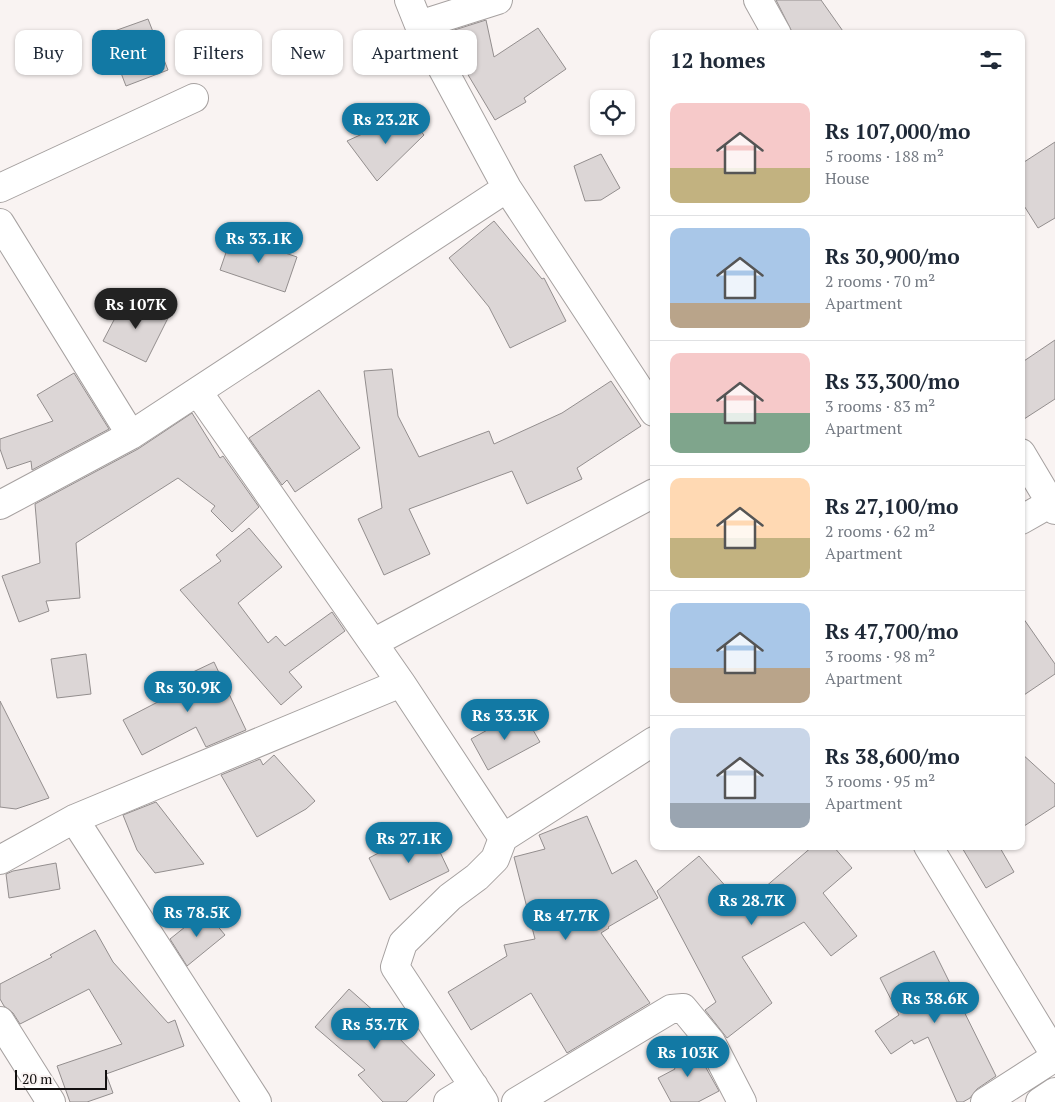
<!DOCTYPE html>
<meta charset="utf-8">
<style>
:root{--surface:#fff;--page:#f2f2f3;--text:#1f2937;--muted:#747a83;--line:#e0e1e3;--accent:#1279a4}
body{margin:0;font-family:"PT Serif",serif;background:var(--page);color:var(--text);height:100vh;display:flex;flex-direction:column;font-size:19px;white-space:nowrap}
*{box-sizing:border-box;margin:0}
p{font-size:16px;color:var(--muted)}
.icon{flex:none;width:28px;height:28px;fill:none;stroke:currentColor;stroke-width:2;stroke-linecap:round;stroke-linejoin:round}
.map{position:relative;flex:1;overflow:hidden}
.panel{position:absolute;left:650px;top:30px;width:375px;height:820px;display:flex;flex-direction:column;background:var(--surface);border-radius:10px;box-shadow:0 1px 4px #0004}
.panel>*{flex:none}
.top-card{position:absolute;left:15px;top:30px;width:475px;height:45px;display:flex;gap:10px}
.buttons{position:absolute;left:590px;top:90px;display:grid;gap:10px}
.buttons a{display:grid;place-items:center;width:45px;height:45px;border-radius:10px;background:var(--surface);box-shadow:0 1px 4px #0004;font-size:25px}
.scale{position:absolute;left:15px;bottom:12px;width:92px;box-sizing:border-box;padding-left:5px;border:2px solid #121010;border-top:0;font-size:14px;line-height:18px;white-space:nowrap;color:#121010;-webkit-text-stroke:4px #f9f3f2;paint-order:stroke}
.price{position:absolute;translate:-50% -42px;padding:0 11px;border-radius:18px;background:var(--accent);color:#fff;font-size:16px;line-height:32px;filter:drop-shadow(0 1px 2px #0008)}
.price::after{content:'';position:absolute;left:50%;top:30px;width:15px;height:11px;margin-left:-8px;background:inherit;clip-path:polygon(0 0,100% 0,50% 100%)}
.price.selected{background:#222;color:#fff}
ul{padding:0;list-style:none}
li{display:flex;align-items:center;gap:15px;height:125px;padding:0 20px}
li+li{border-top:1px solid var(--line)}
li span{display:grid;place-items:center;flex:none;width:140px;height:100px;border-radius:10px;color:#555}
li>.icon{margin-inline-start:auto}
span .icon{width:60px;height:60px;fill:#fffc;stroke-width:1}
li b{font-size:21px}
h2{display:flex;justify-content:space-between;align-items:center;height:60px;padding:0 20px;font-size:21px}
.pill{padding:0 18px;border-radius:10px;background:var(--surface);box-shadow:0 1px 4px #0004;font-size:18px;line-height:45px}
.pill.selected{background:var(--accent);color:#fff}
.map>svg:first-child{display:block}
.building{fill:#dcd6d6;stroke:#938e8e}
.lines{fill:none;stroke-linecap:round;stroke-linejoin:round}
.minor-casing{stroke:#a6a1a0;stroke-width:30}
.secondary-casing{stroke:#a6a1a0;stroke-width:30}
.minor{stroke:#fff;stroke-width:28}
.secondary{stroke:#fff;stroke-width:28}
</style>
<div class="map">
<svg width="1055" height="1102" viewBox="0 0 1055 1102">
<rect width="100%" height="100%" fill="#f9f3f2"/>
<!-- building -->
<path class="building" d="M776,0H821L845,34H793Z
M148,19L168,70L126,86L106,34Z
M486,20L494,57L538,28L566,69L524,98L526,102L495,120L461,63H457L452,54L448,32Z
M406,114L424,135L377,181L347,141Z
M1055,142V218L1038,228L1021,201V164Z
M601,154L620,188L601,200L585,201L574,166Z
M494,221L542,279L544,278L566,321L510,348L489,307L449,258Z
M232,235L297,257L285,292L220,270Z
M126,297L168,318L146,362L103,341Z
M1055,340V399L1021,421V363Z
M392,369L398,416L419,457L489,431L494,444L562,413L611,381L641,426L577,468L582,479L527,504L512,471L409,509L430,554L384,575L358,519L382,508L364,371Z
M74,373L109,429L32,470L31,461L7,469L0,449V439L53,421L37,395Z
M319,390L360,448L295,492L287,480L282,485L249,438Z
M192,413L220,458L223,456L259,507L232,532L211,511L215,506L178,478L76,543L80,598L46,601L49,611L19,622L2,576L40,563L35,504L138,449Z
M249,528L282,567L238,603L268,643L276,636L285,646L332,612L345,631L289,672L302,687L281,705L180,590L221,561L216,555Z
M1021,615L1055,664V674L1021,697Z
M86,654L91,694L57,698L51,659Z
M214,662L246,730L206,747L196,727L142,755L123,720L179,691L174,681Z
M0,701L49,798L16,809L0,807Z
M522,711L540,742L488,770L471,739Z
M1021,753L1055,784V806L1021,828Z
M274,755L315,801L306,809L257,837L221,775L260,759L263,765Z
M156,802L204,864L155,873L137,850L123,815Z
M587,816L612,874L636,860L658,898L608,927L609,928L601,933L650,1003L567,1053L531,993L471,1030L448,992L507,956L504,945L535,939L514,857L545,849L539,835Z
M428,827L449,871L390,900L369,858Z
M813,846H833L852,868L823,893L857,936L831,956L804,922L742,957L772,1003L727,1038L705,1010L716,1002L657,891L699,856L743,906Z
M961,846H999L1014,872L986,888Z
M56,863L60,889L9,898L6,874L13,871Z
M205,911L225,935L187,966L170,939Z
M95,930L113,962L168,1023L175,1020L184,1046L106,1074L113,1093L87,1102H70L57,1066L122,1044L89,989L20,1024L13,1013L4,1006L0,999V984L52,957L50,955Z
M934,951L996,1076L977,1089L970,1098L963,1102H957L928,1037L914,1044L912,1040L891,1054L875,1031L899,1015L880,978Z
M349,989L393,1028L391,1030L435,1075L406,1102H383L358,1075L365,1070L315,1027Z
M692,1043L719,1091L698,1102H671L658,1078L675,1069L668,1055Z"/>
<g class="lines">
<defs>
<path id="minor" d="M409,0L419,25L507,188L654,412
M758,0L777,34
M419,25L498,0
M0,188L194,98
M0,223L131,435L507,188
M198,392L401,683L503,838L495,859L477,877L450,897L403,943L395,967L484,1102
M1021,453L1055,510
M0,505L131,435
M1021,520L1051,503
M373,643L654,493
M74,819L257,1102
M503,838L654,741
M928,846L1055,1055
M0,860L74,819L401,683
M0,1021L51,1102
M448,1102L474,1086
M516,1102L671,1009L683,1008L711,1042L742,1102"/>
<path id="secondary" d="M985,1102L1055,1057
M1040,1102L1055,1092"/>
</defs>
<!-- minor casing -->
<use href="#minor" class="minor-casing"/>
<!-- secondary casing -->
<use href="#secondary" class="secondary-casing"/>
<!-- minor -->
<use href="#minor" class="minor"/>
<!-- secondary -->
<use href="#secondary" class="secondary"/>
</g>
</svg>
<div class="buttons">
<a><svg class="icon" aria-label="locate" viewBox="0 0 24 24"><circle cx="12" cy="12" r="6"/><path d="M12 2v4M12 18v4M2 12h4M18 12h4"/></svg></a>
</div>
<div class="scale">20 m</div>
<b class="price" style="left:386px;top:145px">Rs 23.2K</b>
<b class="price" style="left:259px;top:264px">Rs 33.1K</b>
<b class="price selected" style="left:136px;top:330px">Rs 107K</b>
<b class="price" style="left:188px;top:713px">Rs 30.9K</b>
<b class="price" style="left:505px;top:741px">Rs 33.3K</b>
<b class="price" style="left:409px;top:864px">Rs 27.1K</b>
<b class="price" style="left:752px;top:926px">Rs 28.7K</b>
<b class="price" style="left:197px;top:938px">Rs 78.5K</b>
<b class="price" style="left:566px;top:941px">Rs 47.7K</b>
<b class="price" style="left:935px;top:1024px">Rs 38.6K</b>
<b class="price" style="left:375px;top:1050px">Rs 53.7K</b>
<b class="price" style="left:688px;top:1078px">Rs 103K</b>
<div class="top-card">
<a class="pill">Buy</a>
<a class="pill selected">Rent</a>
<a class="pill">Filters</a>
<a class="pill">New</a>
<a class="pill">Apartment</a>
</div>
<section class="panel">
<h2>12 homes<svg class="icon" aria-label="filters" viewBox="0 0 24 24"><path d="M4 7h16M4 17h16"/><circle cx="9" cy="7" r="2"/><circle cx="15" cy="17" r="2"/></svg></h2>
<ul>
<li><span style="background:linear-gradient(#f6c9c9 65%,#c2b280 0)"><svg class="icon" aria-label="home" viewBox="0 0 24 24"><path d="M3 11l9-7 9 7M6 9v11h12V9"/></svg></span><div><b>Rs 107,000/mo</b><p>5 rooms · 188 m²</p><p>House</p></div></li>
<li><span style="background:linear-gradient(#a9c7e8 75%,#b9a48a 0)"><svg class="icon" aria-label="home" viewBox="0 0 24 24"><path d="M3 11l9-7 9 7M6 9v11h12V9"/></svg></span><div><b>Rs 30,900/mo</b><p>2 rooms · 70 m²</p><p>Apartment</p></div></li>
<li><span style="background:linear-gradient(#f6c9c9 60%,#7fa58c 0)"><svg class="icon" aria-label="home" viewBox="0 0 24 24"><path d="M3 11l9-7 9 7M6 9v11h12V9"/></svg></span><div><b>Rs 33,300/mo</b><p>3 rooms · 83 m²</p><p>Apartment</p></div></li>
<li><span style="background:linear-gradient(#ffd9b3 60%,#c2b280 0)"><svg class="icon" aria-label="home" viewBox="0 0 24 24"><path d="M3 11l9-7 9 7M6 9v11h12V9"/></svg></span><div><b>Rs 27,100/mo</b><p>2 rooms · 62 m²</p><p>Apartment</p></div></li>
<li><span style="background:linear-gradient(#a9c7e8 65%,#b9a48a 0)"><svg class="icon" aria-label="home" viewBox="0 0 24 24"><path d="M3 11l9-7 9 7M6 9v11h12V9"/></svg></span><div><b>Rs 47,700/mo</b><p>3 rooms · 98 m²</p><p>Apartment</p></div></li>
<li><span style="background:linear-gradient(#c9d6e8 75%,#9aa5b1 0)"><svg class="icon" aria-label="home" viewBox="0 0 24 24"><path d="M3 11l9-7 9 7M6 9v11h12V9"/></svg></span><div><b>Rs 38,600/mo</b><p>3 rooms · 95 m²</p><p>Apartment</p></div></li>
</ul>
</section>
</div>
